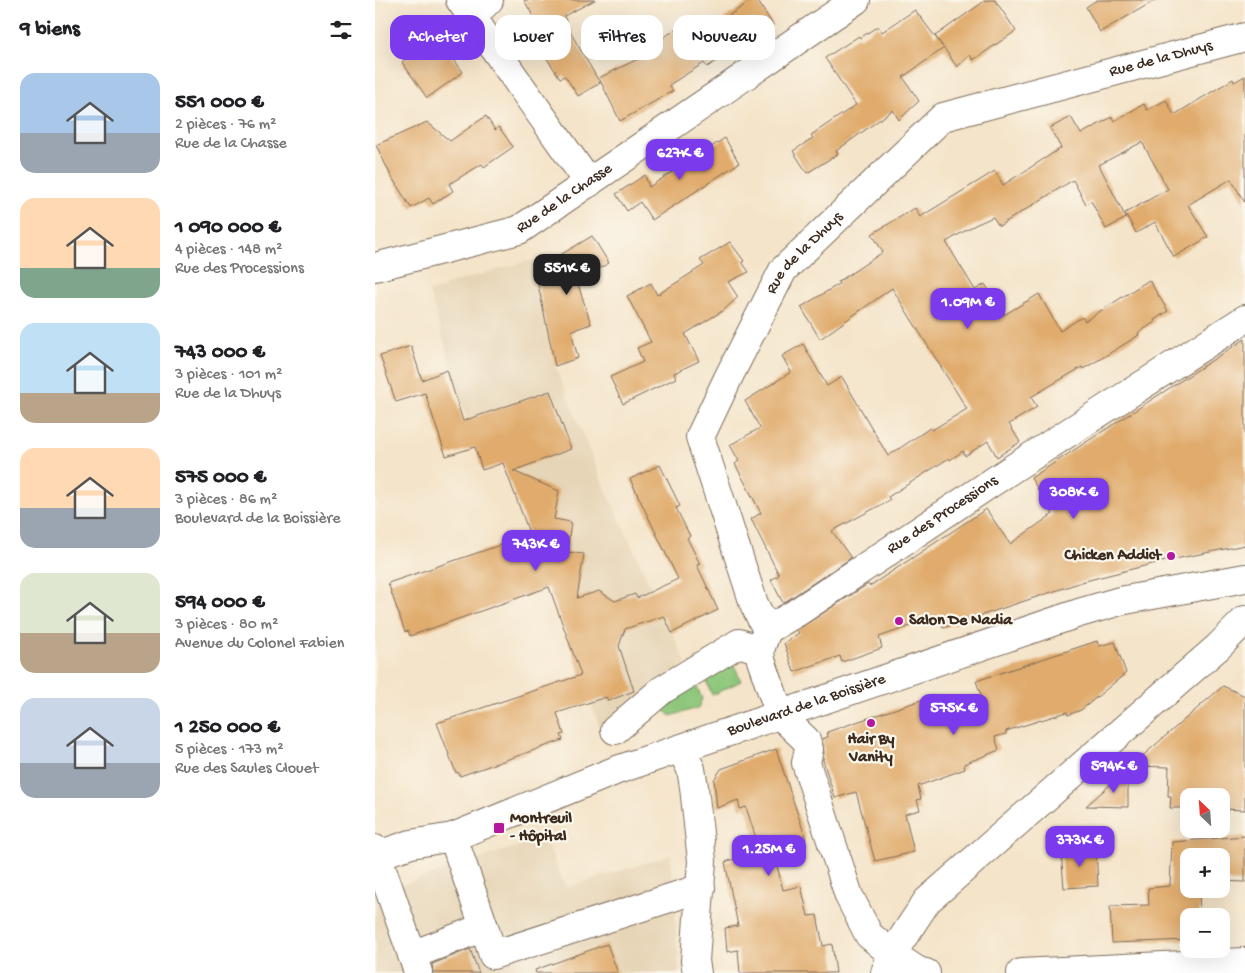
<!DOCTYPE html>
<html lang="fr">
<meta charset="utf-8">
<style>
:root{--surface:#fff;--page:#f2f2f2;--text:#202124;--muted:#757577;--accent:#7c3aed}
body{margin:0;font-family:"Gochi Hand",sans-serif;background:var(--page);color:var(--text);height:100vh;display:flex;flex-direction:column;font-size:19px;white-space:nowrap}
*{box-sizing:border-box;margin:0}
p{font-size:16px;color:var(--muted)}
.icon{flex:none;width:28px;height:28px;fill:none;stroke:currentColor;stroke-width:2;stroke-linecap:round;stroke-linejoin:round}
.map{position:relative;flex:1;overflow:hidden}
.panel{display:flex;flex-direction:column;background:var(--surface);width:375px}
.panel>*{flex:none}
.guide{position:absolute;left:15px;top:15px;width:475px;height:45px;display:flex;gap:10px}
.needle{width:32px;rotate:335deg}
.controls{position:absolute;left:805px;top:788px;display:grid;gap:10px}
.controls a{display:grid;place-items:center;width:50px;height:50px;border-radius:10px;background:var(--surface);box-shadow:0 5px 20px #0002;font-size:25px}
.price{position:absolute;translate:-50% -42px;padding:0 11px;border-radius:10px;background:var(--accent);color:#fff;font-size:16px;line-height:32px;filter:drop-shadow(0 1px 2px #0008)}
.price::after{content:'';position:absolute;left:50%;top:30px;width:15px;height:11px;margin-left:-8px;background:inherit;clip-path:polygon(0 0,100% 0,50% 100%)}
.price.active{background:#222;color:#fff}
ul{padding:0;list-style:none}
li{display:flex;align-items:center;gap:15px;height:125px;padding:0 20px}
li span{display:grid;place-items:center;flex:none;width:140px;height:100px;border-radius:15px;color:#555}
li>.icon{margin-inline-start:auto}
span .icon{width:60px;height:60px;fill:#fffc;stroke-width:1}
li b{font-size:21px}
h2{display:flex;justify-content:space-between;align-items:center;height:60px;padding:0 20px;font-size:21px}
.tag{padding:0 18px;border-radius:15px;background:var(--surface);box-shadow:0 5px 20px #0002;font-size:18px;line-height:45px}
.tag.active{background:var(--accent);color:#fff}
main{display:flex;flex:1;min-height:0}
.map>svg:first-child{display:block}
.built{fill:#e7d5b7}
.green{fill:#8ec77b;stroke:#64784c}
.building{fill:#e0ab6c}
.lines{fill:none;stroke-linecap:round;stroke-linejoin:round}
.minor-casing{stroke:#7c6b5a;stroke-width:30}
.major-casing{stroke:#7c6b5a;stroke-width:30}
.minor{stroke:#fff;stroke-width:28}
.major{stroke:#fff;stroke-width:28}
.poi-dot{fill:#b5179e;stroke:#fbf7ec;stroke-width:2}
.labels{text-anchor:middle;dominant-baseline:central;stroke-width:4.5;stroke-linejoin:round;paint-order:stroke}
.street-label{font-size:16px;fill:#3b2a1e;stroke:#fbf7ec}
.poi-label{font-size:16px;font-weight:bold;fill:#3b2a1e;stroke:#fbf7ec;text-anchor:start}
</style>
<main>
<section class="panel">
<h2>9 biens<svg class="icon" aria-label="filters" viewBox="0 0 24 24"><path d="M4 7h16M4 17h16"/><circle cx="9" cy="7" r="2"/><circle cx="15" cy="17" r="2"/></svg></h2>
<ul>
<li><span style="background:linear-gradient(#a9c7e8 60%,#9aa5b1 0)"><svg class="icon" aria-label="home" viewBox="0 0 24 24"><path d="M3 11l9-7 9 7M6 9v11h12V9"/></svg></span><div><b>551 000 €</b><p>2 pièces · 76 m²</p><p>Rue de la Chasse</p></div></li>
<li><span style="background:linear-gradient(#ffd9b3 70%,#7fa58c 0)"><svg class="icon" aria-label="home" viewBox="0 0 24 24"><path d="M3 11l9-7 9 7M6 9v11h12V9"/></svg></span><div><b>1 090 000 €</b><p>4 pièces · 148 m²</p><p>Rue des Processions</p></div></li>
<li><span style="background:linear-gradient(#bfe0f5 70%,#b9a48a 0)"><svg class="icon" aria-label="home" viewBox="0 0 24 24"><path d="M3 11l9-7 9 7M6 9v11h12V9"/></svg></span><div><b>743 000 €</b><p>3 pièces · 101 m²</p><p>Rue de la Dhuys</p></div></li>
<li><span style="background:linear-gradient(#ffd9b3 60%,#9aa5b1 0)"><svg class="icon" aria-label="home" viewBox="0 0 24 24"><path d="M3 11l9-7 9 7M6 9v11h12V9"/></svg></span><div><b>575 000 €</b><p>3 pièces · 86 m²</p><p>Boulevard de la Boissière</p></div></li>
<li><span style="background:linear-gradient(#dfe7d0 60%,#b9a48a 0)"><svg class="icon" aria-label="home" viewBox="0 0 24 24"><path d="M3 11l9-7 9 7M6 9v11h12V9"/></svg></span><div><b>594 000 €</b><p>3 pièces · 80 m²</p><p>Avenue du Colonel Fabien</p></div></li>
<li><span style="background:linear-gradient(#c9d6e8 65%,#9aa5b1 0)"><svg class="icon" aria-label="home" viewBox="0 0 24 24"><path d="M3 11l9-7 9 7M6 9v11h12V9"/></svg></span><div><b>1 250 000 €</b><p>5 pièces · 173 m²</p><p>Rue des Saules Clouet</p></div></li>
</ul>
</section>
<div class="map">
<svg width="870" height="973" viewBox="0 0 870 973">
<rect width="100%" height="100%" fill="#fbf7ec"/>
<filter id="ink" filterUnits="userSpaceOnUse"><feTurbulence type="fractalNoise" baseFrequency=".02" numOctaves="2"/><feDisplacementMap in="SourceGraphic" scale="10" xChannelSelector="R" yChannelSelector="G"/><feConvolveMatrix kernelMatrix="1 2 1 2 8 2 1 2 1" color-interpolation-filters="sRGB"/></filter>
<filter id="wash" filterUnits="userSpaceOnUse"><feTurbulence type="fractalNoise" baseFrequency=".0096" numOctaves="4" result="noise"/><feDisplacementMap in="SourceGraphic" scale="20" xChannelSelector="R" yChannelSelector="G"/><feGaussianBlur stdDeviation="1.12" result="paint"/><feColorMatrix in="noise" values="0 0 0 0 0 0 0 0 0 0 0 0 0 0 0 0 0 1.4 0 .05"/><feComposite in="paint" operator="in"/></filter>
<g filter="url(#wash)">
<rect width="100%" height="100%" fill="#f4e4c9"/>
<!-- built -->
<path class="built" d="M157,260L179,363L225,477L311,663L227,733L128,464L107,470L54,291L69,289V285Z
M169,837L191,888L296,855L304,973H0V894Z"/>
<!-- green -->
<path class="green" d="M356,658L366,681L337,695L329,675Z
M319,679L327,699L323,708L295,716L284,704Z"/>
<g id="blocks">
<!-- building -->
<path class="building" d="M149,0H220L189,16L198,37L225,83L203,96L190,76L185,78L170,56L178,51Z
M377,0H382L398,25L332,67L329,63L294,85L298,91L245,121L224,78L273,54L270,51L305,26L309,32L326,21L332,30Z
M611,0H620L641,31L598,60L595,55L582,67L569,48L528,77L544,101L524,120L518,110L461,151L463,154L432,173L418,151L438,138L436,135L481,105L450,58L484,36L485,38L503,26L507,32L540,10L568,47L560,36Z
M722,0H781L725,32L711,7Z
M62,36L88,72L52,98L27,62Z
M870,76V203L856,179L813,205L833,237L799,257L780,222L761,233L750,213L793,189L767,142L724,165L751,218L731,229L716,201L711,204L698,180L624,226L618,217L600,225L571,242L600,290L610,284L629,315L664,294L685,331L707,317L710,321L774,280L793,311L779,320L780,322L763,333L764,335L727,358L708,369L707,367L656,397L662,407L634,424L645,442L622,457L613,441L590,456L588,451L575,460L574,458L513,497L515,500L457,531L476,558L408,603L396,580L404,575L376,519L386,513L360,464L364,461L355,445L385,428L370,401L416,372L407,356L428,344L452,386L467,377L513,456L555,428L557,430L592,409L517,288L445,339L426,307L464,284L463,282L508,252L497,234L540,208L545,217L620,171L628,185L686,148L675,128L696,117L706,134L737,117L739,121L769,104L772,110L791,100L799,115L858,79L859,82Z
M111,116L120,130L124,127L138,147L109,167L107,164L74,184L78,191L58,204L54,198L36,208L16,176L1,145L52,122L75,141Z
M350,138L364,163L277,220L265,202L252,211L241,194L270,175L274,187Z
M217,236L234,263L202,281L216,324L196,331L203,358L180,366L160,270Z
M355,242L369,261L367,262L374,272L353,282L363,297L349,310L310,334L324,361L299,373L301,378L248,404L235,377L268,362L262,348L276,342L252,296L276,283L282,295L329,265L325,260Z
M870,339V545L785,562L710,581L568,628L564,616L504,637L507,648L467,662L465,656L419,672L409,643L424,633L422,630L493,584L495,586L611,509L635,544L678,514L656,478Z
M36,346L47,380L72,370L88,421L175,391L196,449L138,471L184,491L179,519L196,522L192,552L209,554L202,598L224,591L240,601L260,594L262,598L303,579L255,479L285,465L305,506L301,508L315,536L312,538L325,564L322,565L343,610L297,633L289,616L250,629L244,646L259,691L233,701L231,697L182,713L189,734L186,735L188,740L85,776L83,772L81,773L62,723L206,675L174,587L35,636L33,631L30,632L13,583L155,535L128,463L107,470L100,447L71,456L50,393L21,402L5,356Z
M722,641L724,646L740,642L751,673L706,710L693,715L692,712L631,731V734L620,737L624,750L589,764L590,769L543,786L546,799L542,800L545,810L530,814L539,852L500,861L481,792L460,798L448,760L449,752L447,739L453,737L452,732L558,696L563,711L606,695L601,681Z
M848,686L870,696V810L846,809V796H814V808H795L796,796H793L794,767L756,766Z
M401,749L431,839L398,849L408,890L426,886L433,916L442,915L448,946L457,944L461,973H365L363,950L352,952L350,928L363,926L350,862L385,851L371,807L365,809L363,800L342,808L339,780L346,769Z
M753,769V807L711,806Z
M870,836V882L846,881V856H814V889H824L825,916H814V940L737,943L735,906L774,905L773,888L795,886L797,842Z
M721,847L723,886L689,888L686,850Z
M232,944L243,973H161L160,970Z
M95,949L104,973H58L57,964Z"/>
</g>
</g>
<g filter="url(#ink)">
<use href="#blocks" fill-opacity="0" stroke="#7c6b5a" stroke-width="1"/>
<g class="lines">
<defs>
<g id="minor">
<path d="M85,0L214,183"/>
<path d="M97,17L114,0"/>
<path id="s1" d="M0,267L144,230L481,0"/>
<path id="s2" d="M392,630L421,613L640,467L870,319"/>
<path d="M240,730L287,690L364,643L385,650"/>
<path d="M306,749L316,769L319,787L327,861L320,961L322,973"/>
<path d="M78,837L109,927"/>
<path d="M0,849L43,972"/>
<path d="M37,955L109,927L118,955L326,888"/>
<path d="M510,973L517,954L552,901L843,647L870,620"/>
<path id="s3" d="M551,973L543,971L517,954L494,935L474,896L431,763L434,749L431,740L405,715L386,660L385,650L392,630L379,604L325,437L355,374L408,270L568,117L870,37"/>
<path d="M646,973L870,962"/>
</g>
<g id="major">
<path id="s4" d="M0,856L36,844L78,837L242,770L704,613L745,601L870,578"/>
</g>
</defs>
<!-- minor casing -->
<use href="#minor" class="minor-casing"/>
<!-- major casing -->
<use href="#major" class="major-casing"/>
<!-- minor -->
<use href="#minor" class="minor"/>
<!-- major -->
<use href="#major" class="major"/>
</g>
</g>
<!-- markers -->
<g class="poi-dot">
<circle cx="796" cy="556" r="5"/>
<circle cx="524" cy="621" r="5"/>
<circle cx="496" cy="723" r="5"/>
<rect x="118" y="822" width="12" height="12" rx="2.5"/>
</g>
<g class="labels">
<!-- street labels -->
<g class="street-label">
<text stroke="none"><textPath href="#s3" startOffset="1240">Rue de la Dhuys</textPath></text>
<text stroke="none"><textPath href="#s1" startOffset="204">Rue de la Chasse</textPath></text>
<text stroke="none"><textPath href="#s3" startOffset="820">Rue de la Dhuys</textPath></text>
<text stroke="none"><textPath href="#s2" startOffset="210">Rue des Processions</textPath></text>
<text stroke="none"><textPath href="#s4" startOffset="458">Boulevard de la Boissière</textPath></text>
</g>
<!-- poi labels -->
<g class="poi-label">
<text x="786" y="556" text-anchor="end">Chicken Addict</text>
<text x="534" y="621">Salon De Nadia</text>
<text x="496" y="740" text-anchor="middle">Hair By<tspan x="496" dy="18">Vanity</tspan></text>
<text x="135" y="819">Montreuil<tspan x="135" dy="18">- Hôpital</tspan></text>
</g>
</g>
</svg>
<div class="controls">
<a><svg class="needle" viewBox="-14 -14 28 28"><path d="M0-13l5 13h-10z" fill="#e53935"/><path d="M0 13l5-13h-10z" fill="#757577"/></svg></a>
<a>+</a>
<a>−</a>
</div>
<b class="price" style="left:305px;top:181px">627K €</b>
<b class="price active" style="left:192px;top:296px">551K €</b>
<b class="price" style="left:593px;top:330px">1.09M €</b>
<b class="price" style="left:699px;top:520px">308K €</b>
<b class="price" style="left:161px;top:572px">743K €</b>
<b class="price" style="left:579px;top:736px">575K €</b>
<b class="price" style="left:739px;top:794px">594K €</b>
<b class="price" style="left:705px;top:868px">373K €</b>
<b class="price" style="left:394px;top:877px">1.25M €</b>
<div class="guide">
<a class="tag active">Acheter</a>
<a class="tag">Louer</a>
<a class="tag">Filtres</a>
<a class="tag">Nouveau</a>
</div>
</div>
</main>
